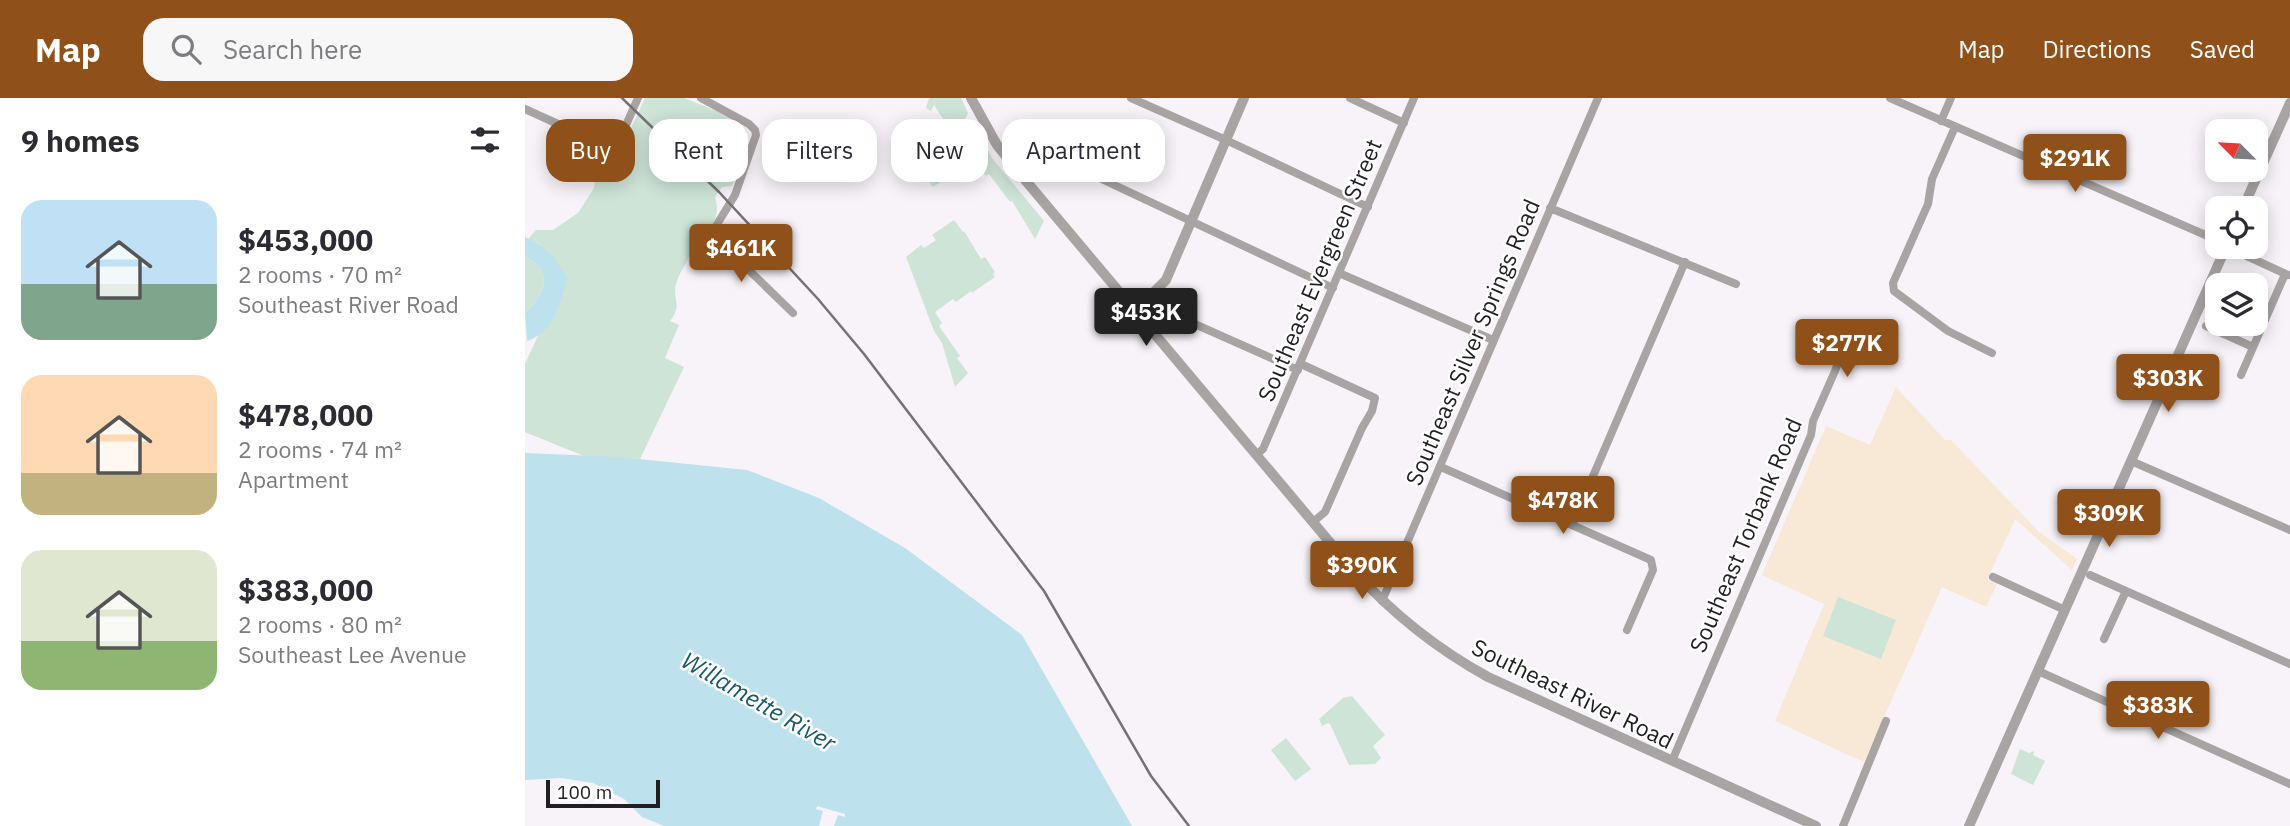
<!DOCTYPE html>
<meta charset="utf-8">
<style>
:root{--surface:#fff;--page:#f7f7f7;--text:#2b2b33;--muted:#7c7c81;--accent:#90501a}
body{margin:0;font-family:"IBM Plex Sans",sans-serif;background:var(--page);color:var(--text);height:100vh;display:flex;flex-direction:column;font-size:26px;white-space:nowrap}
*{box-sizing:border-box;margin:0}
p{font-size:23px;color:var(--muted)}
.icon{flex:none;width:38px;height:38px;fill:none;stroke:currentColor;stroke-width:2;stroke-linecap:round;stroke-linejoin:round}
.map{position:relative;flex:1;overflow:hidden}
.details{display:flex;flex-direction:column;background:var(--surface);width:525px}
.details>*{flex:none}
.top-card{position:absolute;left:21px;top:21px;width:665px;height:63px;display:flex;gap:14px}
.needle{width:46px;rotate:294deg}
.controls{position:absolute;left:1680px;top:21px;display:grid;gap:14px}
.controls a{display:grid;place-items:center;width:63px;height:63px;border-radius:14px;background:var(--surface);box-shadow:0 4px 18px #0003;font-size:35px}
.scale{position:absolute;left:21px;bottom:18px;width:114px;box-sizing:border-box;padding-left:7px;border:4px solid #201f21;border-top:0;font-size:19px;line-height:24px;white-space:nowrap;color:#201f21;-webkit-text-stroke:5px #fff;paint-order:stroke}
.price{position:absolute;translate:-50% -60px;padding:0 16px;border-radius:7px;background:var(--accent);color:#fff;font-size:23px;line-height:46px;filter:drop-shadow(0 2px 4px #0008)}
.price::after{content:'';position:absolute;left:50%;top:42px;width:21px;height:16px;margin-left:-10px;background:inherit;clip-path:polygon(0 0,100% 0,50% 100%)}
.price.on{background:#222;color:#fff}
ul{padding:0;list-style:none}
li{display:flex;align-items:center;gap:21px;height:175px;padding:0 21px}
li span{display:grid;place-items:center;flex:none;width:196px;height:140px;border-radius:21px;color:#555}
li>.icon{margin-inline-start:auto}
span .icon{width:84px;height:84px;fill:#fffc;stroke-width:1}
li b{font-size:30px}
h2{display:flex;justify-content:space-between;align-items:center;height:84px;padding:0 21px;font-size:30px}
.tag{padding:0 24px;border-radius:21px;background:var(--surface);box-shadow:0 4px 18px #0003;font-size:24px;line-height:63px}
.tag.on{background:var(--accent);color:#fff}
header{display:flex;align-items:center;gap:42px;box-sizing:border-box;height:98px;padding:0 35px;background:var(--accent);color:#fff}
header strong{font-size:33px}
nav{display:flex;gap:38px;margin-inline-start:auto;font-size:24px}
.search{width:490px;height:63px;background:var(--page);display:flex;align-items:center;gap:18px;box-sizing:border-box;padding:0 24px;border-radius:21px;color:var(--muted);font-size:26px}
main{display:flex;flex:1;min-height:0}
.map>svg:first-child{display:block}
.education{fill:#f8e8d6}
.green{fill:#cee4d7}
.water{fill:#bee1ee}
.pier{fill:#f7f3f8}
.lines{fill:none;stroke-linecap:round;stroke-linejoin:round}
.minor{stroke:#a7a4a3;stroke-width:8}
.tertiary{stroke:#a7a4a3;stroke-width:10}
.rail{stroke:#747275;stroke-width:2.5}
.labels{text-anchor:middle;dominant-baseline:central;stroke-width:5;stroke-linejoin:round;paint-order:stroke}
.street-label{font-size:23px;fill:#201f21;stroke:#fff}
.water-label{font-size:24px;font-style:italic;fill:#16586c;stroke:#fff}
</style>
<header>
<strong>Map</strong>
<div class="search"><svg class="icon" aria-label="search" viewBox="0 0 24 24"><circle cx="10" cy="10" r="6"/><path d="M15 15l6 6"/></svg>Search here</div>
<nav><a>Map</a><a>Directions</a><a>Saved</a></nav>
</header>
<main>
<section class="details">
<h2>9 homes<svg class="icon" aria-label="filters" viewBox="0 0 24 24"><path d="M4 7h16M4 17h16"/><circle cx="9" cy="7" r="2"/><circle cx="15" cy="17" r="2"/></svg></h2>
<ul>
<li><span style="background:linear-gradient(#bfe0f5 60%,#7fa58c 0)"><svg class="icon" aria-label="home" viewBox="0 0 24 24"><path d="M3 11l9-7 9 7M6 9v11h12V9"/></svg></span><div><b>$453,000</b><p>2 rooms · 70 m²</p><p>Southeast River Road</p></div></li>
<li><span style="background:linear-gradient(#ffd9b3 70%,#c2b280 0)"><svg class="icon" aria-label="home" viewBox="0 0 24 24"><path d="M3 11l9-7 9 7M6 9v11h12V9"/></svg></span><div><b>$478,000</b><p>2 rooms · 74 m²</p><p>Apartment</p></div></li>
<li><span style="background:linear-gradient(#dfe7d0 65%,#8fb573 0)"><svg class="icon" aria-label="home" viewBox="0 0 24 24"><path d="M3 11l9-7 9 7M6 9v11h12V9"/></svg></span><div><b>$383,000</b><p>2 rooms · 80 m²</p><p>Southeast Lee Avenue</p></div></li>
</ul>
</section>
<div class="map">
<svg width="1765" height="728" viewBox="0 0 1765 728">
<rect width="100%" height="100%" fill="#f7f3f8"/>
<!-- education -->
<path class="education" d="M1371,289L1420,342H1426L1514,434L1552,461L1547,472L1490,421L1462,482L1472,486L1461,509L1417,489L1339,664L1250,623L1299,506L1237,477L1301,328L1345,347Z"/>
<!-- green -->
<path class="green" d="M120,0H159L212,21L222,34V45L207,88L197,89L190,99C199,128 173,138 163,161C159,169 153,178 151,186C147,202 158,207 145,223L154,227L140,260L159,269L115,361L59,358L0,334V266L40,179L14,146L3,141L11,132H28L53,115L69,90L72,71L81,62L90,59L96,52Z
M404,0H436L443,15L438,26L429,34L424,29L411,38L419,22L409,7L406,13L401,10Z
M454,34L467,60L519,123L510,141L487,103L485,104L464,76L461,78L434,43L437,41L439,47L448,44L447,35Z
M403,56L420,81L408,89L395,72Z
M429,122L438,134L439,133L456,161L460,159L470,174L468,176L470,179L447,195L446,193L431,204L428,201L410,214L417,225L414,228L435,258L432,260L443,275L430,289L417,245L409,233L381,159L396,147L399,150L411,142L407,137Z
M0,158C30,174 20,195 0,215Z
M1313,499L1371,522L1356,561L1298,538Z
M827,598L860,637L848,648L856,660L850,666L824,667L805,626L803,625L797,628L794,621L818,600Z
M761,640L786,671L770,683L746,652Z
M1495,651L1504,655L1509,653L1508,657L1520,663L1508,687L1486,676Z"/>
<!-- water -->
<path class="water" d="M0,139C23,150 30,158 42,181C36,205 28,235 2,243L0,215C20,195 30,174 0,158Z
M0,355L94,359L222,372L294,400L380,450L497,537L607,728H139L117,719L99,701L68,685L36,680L0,682Z"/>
<!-- pier -->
<path class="pier" d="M292,708L320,716V719L313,717L309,728H294L298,713L291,711Z"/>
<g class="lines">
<!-- minor -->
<path class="minor" d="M176,0L224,26L230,32L231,37L210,97L191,128V136L195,144L268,215
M606,0L701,42L843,109
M825,0L879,25
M1365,0L1692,142
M0,11L90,52L113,0
M1416,23L1426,0
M1430,29L1407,81L1403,106L1368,185L1369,193L1423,233L1467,255
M532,60L808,190
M1025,110L1211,186
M1702,149L1763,177
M814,175L968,242
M625,200L636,211L773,272
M1681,228L1728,249
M776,266L850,300L847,313L837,330L800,414L788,424
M1716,277L1760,176
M731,357L738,351L889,0
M1606,363L1765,432
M916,369L1126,462L1128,472L1102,532
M1047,427L1160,164
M1565,477L1765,566
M1468,479L1540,512
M857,503L1073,0
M1579,541L1601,493
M1513,573L1765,686
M1147,663L1286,337L1288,323L1310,273L1327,225
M1318,728L1361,623"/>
<!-- tertiary -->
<path class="tertiary" d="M446,0L472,47L501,83L829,473C868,516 912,551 963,579L1291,728
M1718,110L1765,5
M610,213L641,182L719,0
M1444,728L1701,149"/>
<!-- rail -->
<path class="rail" d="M97,0L194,94L293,201L339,256L519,493L626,678L664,728"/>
</g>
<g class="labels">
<!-- street labels -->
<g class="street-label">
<text transform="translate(794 172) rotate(-67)">Southeast Evergreen Street</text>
<text transform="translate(947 244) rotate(-67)">Southeast Silver Springs Road</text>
<text transform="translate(1220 437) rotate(-67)">Southeast Torbank Road</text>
<text transform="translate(1048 595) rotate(26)">Southeast River Road</text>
</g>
<!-- water labels -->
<g class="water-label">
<text transform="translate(234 603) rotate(30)">Willamette River</text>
</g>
</g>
</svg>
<div class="controls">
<a><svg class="needle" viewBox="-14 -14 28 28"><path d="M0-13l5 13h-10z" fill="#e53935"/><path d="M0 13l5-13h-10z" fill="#7c7c81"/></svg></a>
<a><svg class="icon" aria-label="locate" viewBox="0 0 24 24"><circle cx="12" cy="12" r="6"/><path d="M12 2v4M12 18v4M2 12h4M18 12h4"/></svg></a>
<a><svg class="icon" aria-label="layers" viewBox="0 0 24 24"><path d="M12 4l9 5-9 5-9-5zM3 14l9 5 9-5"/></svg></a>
</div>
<div class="scale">100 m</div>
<b class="price" style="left:1550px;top:96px">$291K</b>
<b class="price" style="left:216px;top:186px">$461K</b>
<b class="price on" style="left:621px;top:250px">$453K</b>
<b class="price" style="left:1322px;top:281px">$277K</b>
<b class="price" style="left:1643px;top:316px">$303K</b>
<b class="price" style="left:1038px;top:438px">$478K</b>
<b class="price" style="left:1584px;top:451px">$309K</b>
<b class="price" style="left:837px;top:503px">$390K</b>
<b class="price" style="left:1633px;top:643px">$383K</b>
<div class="top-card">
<a class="tag on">Buy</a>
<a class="tag">Rent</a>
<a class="tag">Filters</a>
<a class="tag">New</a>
<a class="tag">Apartment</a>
</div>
</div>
</main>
